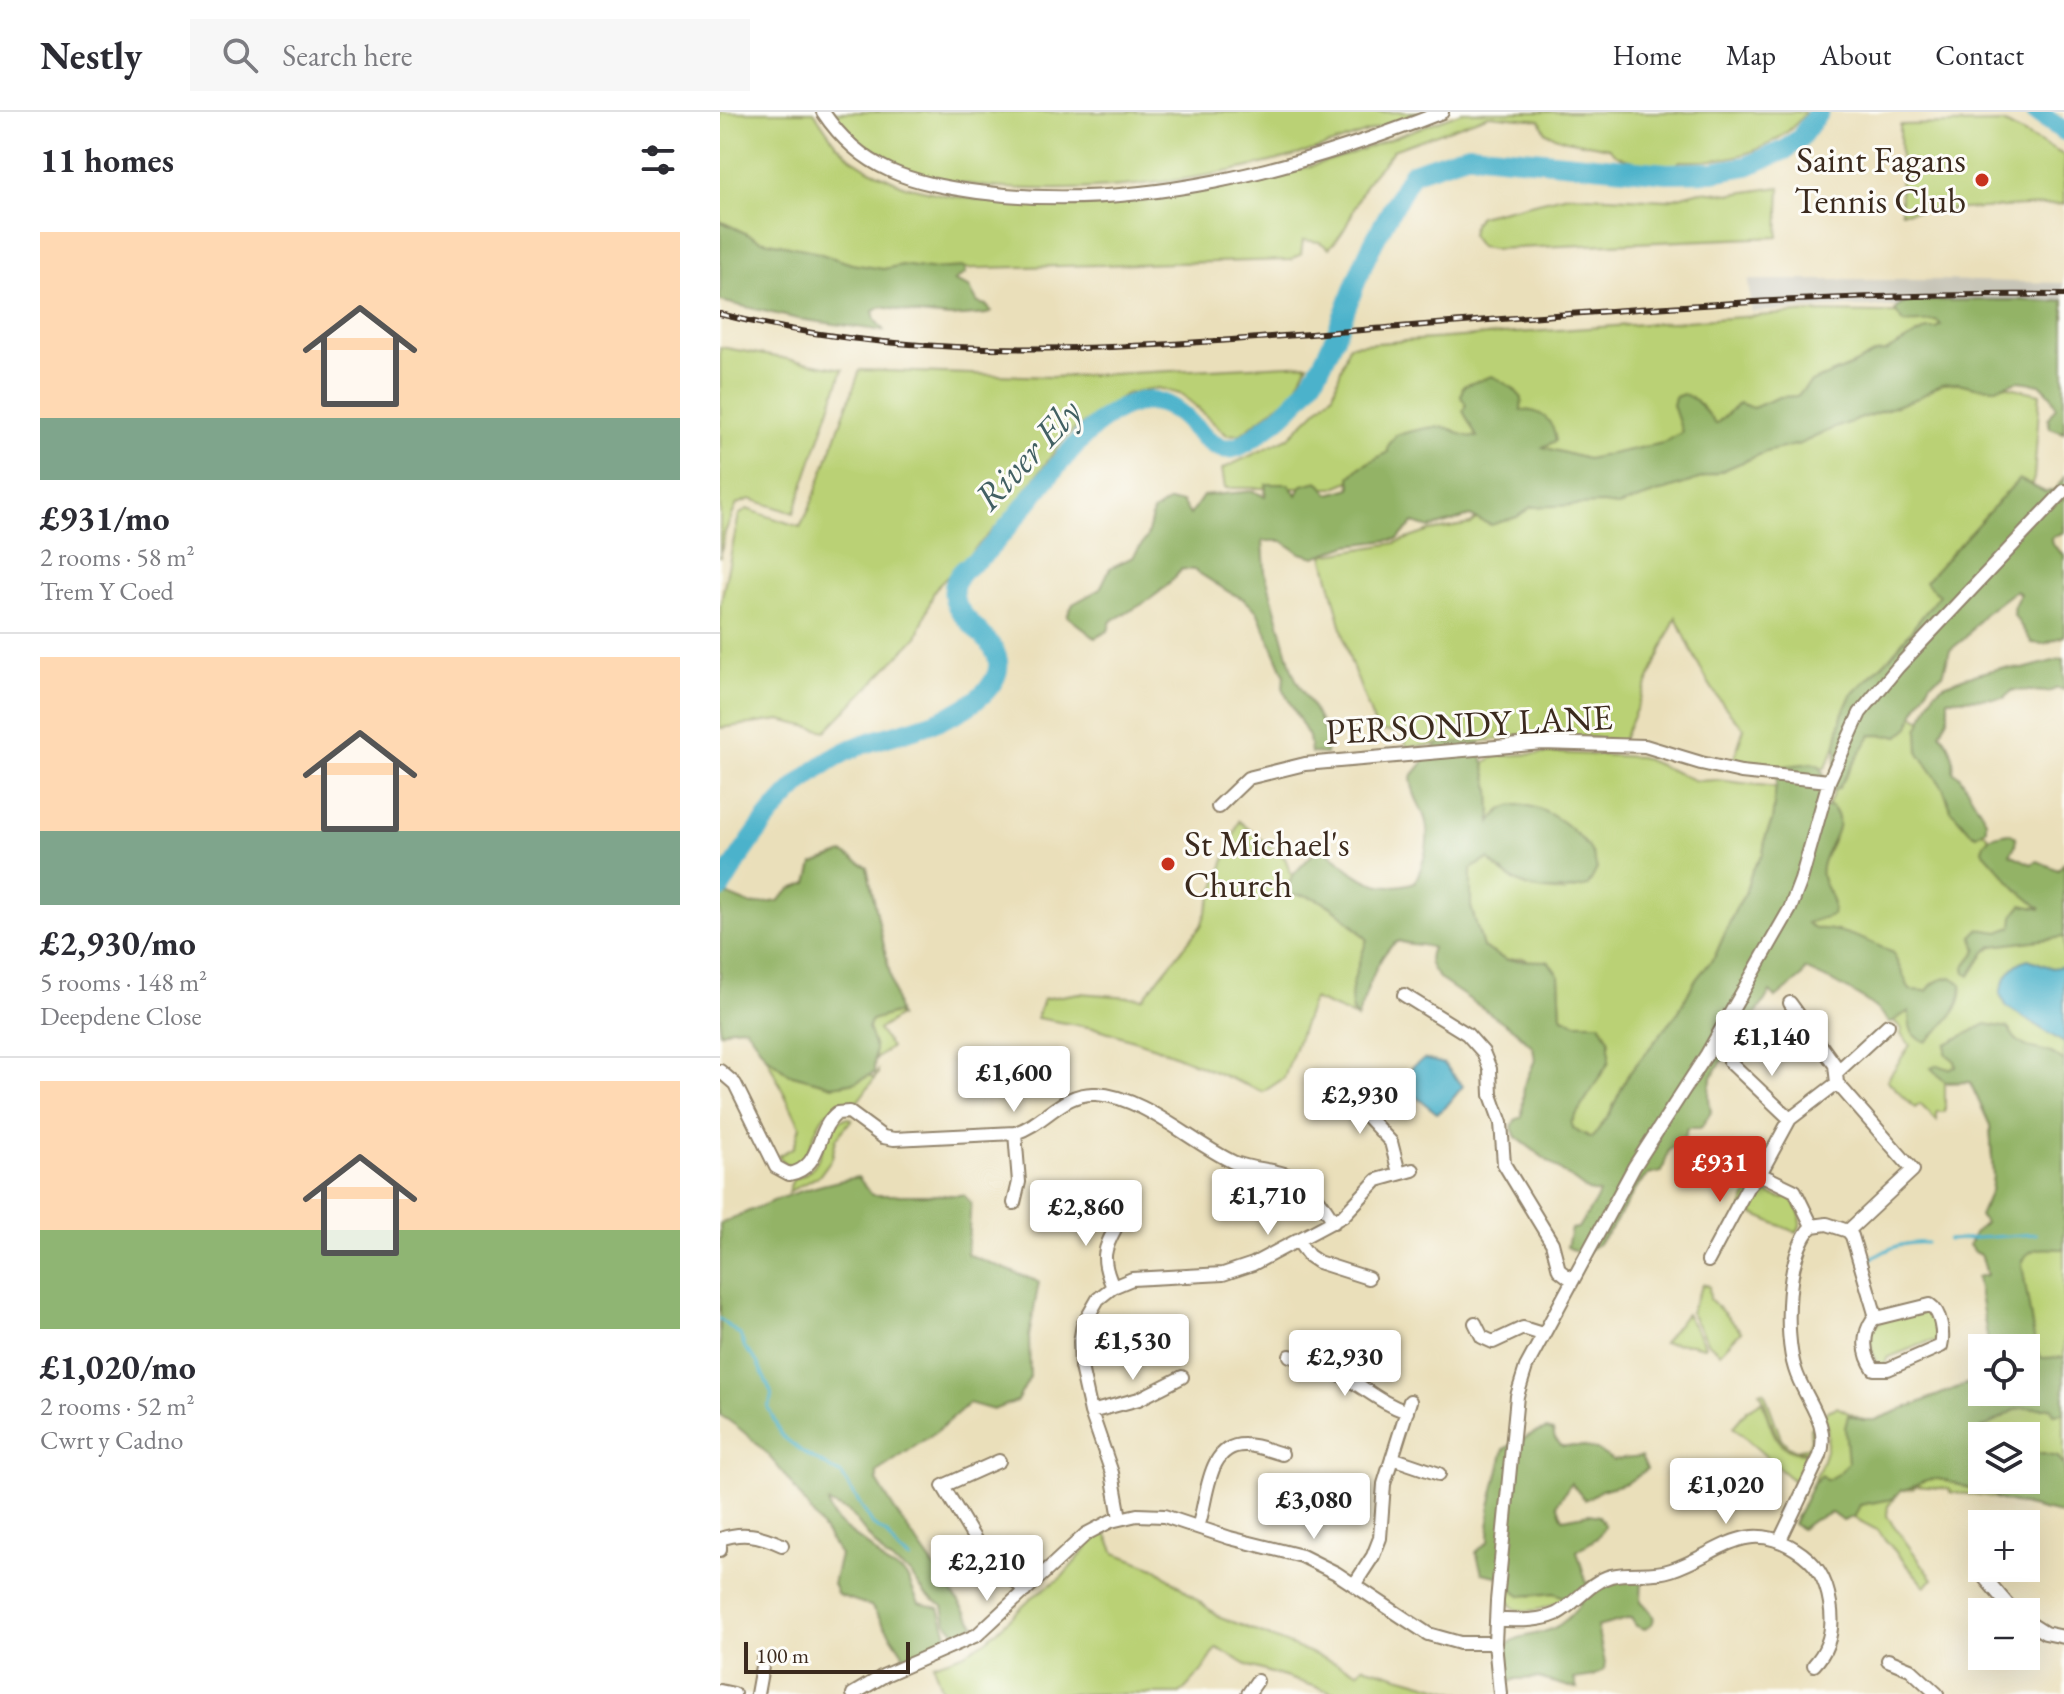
<!DOCTYPE html>
<meta charset="utf-8">
<style>
:root{--surface:#fff;--page:#f7f7f7;--text:#2b2b33;--muted:#7c7c81;--line:#e1e1e2;--accent:#c8321e}
body{margin:0;font-family:"EB Garamond",serif;background:var(--page);color:var(--text);height:100vh;display:flex;flex-direction:column;font-size:30px;white-space:nowrap}
*{box-sizing:border-box;margin:0}
p{font-size:26px;color:var(--muted)}
.icon{flex:none;width:44px;height:44px;fill:none;stroke:currentColor;stroke-width:2;stroke-linecap:round;stroke-linejoin:round}
.map{position:relative;flex:1;overflow:hidden}
.side{display:flex;flex-direction:column;background:var(--surface);width:720px}
.side>*{flex:none}
.buttons{position:absolute;left:1248px;top:1222px;display:grid;gap:16px}
.buttons a{display:grid;place-items:center;width:72px;height:72px;border-radius:0px;background:var(--surface);box-shadow:0 8px 32px #0002;font-size:40px}
.scale{position:absolute;left:24px;bottom:20px;width:166px;box-sizing:border-box;padding-left:8px;border:4px solid #3b2a1e;border-top:0;font-size:22px;line-height:28px;white-space:nowrap;color:#3b2a1e;-webkit-text-stroke:6px #fdfcf7;paint-order:stroke}
.price{position:absolute;translate:-50% -68px;padding:0 18px;border-radius:8px;background:#fff;color:#222;font-size:26px;line-height:52px;filter:drop-shadow(0 2px 4px #0008)}
.price::after{content:'';position:absolute;left:50%;top:48px;width:24px;height:18px;margin-left:-12px;background:inherit;clip-path:polygon(0 0,100% 0,50% 100%)}
.price.selected{background:var(--accent);color:#fff}
ul{padding:0;list-style:none}
li{display:grid;align-content:center;gap:16px;height:424px;padding:0 40px}
li+li{border-top:2px solid var(--line)}
li span{display:grid;place-items:center;height:248px;border-radius:0px;color:#555}
li>.icon{margin-inline-start:auto}
span .icon{width:144px;height:144px;fill:#fffc;stroke-width:1}
li b{font-size:34px}
h2{display:flex;justify-content:space-between;align-items:center;height:96px;padding:0 40px;font-size:34px}
header{display:flex;align-items:center;gap:48px;box-sizing:border-box;height:112px;padding:0 40px;background:var(--surface);border-bottom:2px solid var(--line)}
header strong{font-size:38px}
nav{display:flex;gap:44px;margin-inline-start:auto;font-size:28px}
.search{width:560px;height:72px;background:var(--page);display:flex;align-items:center;gap:20px;box-sizing:border-box;padding:0 28px;border-radius:0px;color:var(--muted);font-size:30px}
main{display:flex;flex:1;min-height:0}
.map>svg:first-child{display:block}
.industrial{fill:#c7c5b8}
.green{fill:#bad175;stroke:#7a7e4a;stroke-width:2;fill-rule:evenodd}
.forest{fill:#93b366;stroke:#676e42;stroke-width:2}
.water{fill:#4cb2cb;stroke:#446e74;stroke-width:2}
.lines{fill:none;stroke-linecap:round;stroke-linejoin:round}
.stream{stroke:#4cb2cb;stroke-width:3}
.river{stroke:#4cb2cb;stroke-width:20}
.minor-casing{stroke:#92846c;stroke-width:16}
.minor{stroke:#fff;stroke-width:12}
.rail-casing{stroke:#3b2a1e;stroke-width:6}
.rail{stroke:#fdfcf7;stroke-width:3;stroke-dasharray:9;stroke-linecap:butt}
.poi-dot{fill:#c8321e;stroke:#fdfcf7;stroke-width:3}
.labels{text-anchor:middle;dominant-baseline:central;stroke-width:6;stroke-linejoin:round;paint-order:stroke}
.poi-label{font-size:36px;fill:#3b2a1e;stroke:#fdfcf7;text-anchor:end}
.street-label{font-size:36px;fill:#3b2a1e;stroke:#fdfcf7}
.water-label{font-size:38px;font-style:italic;fill:#426063;stroke:#fdfcf7}
</style>
<header>
<strong>Nestly</strong>
<div class="search"><svg class="icon" aria-label="search" viewBox="0 0 24 24"><circle cx="10" cy="10" r="6"/><path d="M15 15l6 6"/></svg>Search here</div>
<nav><a>Home</a><a>Map</a><a>About</a><a>Contact</a></nav>
</header>
<main>
<section class="side">
<h2>11 homes<svg class="icon" aria-label="filters" viewBox="0 0 24 24"><path d="M4 7h16M4 17h16"/><circle cx="9" cy="7" r="2"/><circle cx="15" cy="17" r="2"/></svg></h2>
<ul>
<li><span style="background:linear-gradient(#ffd9b3 75%,#7fa58c 0)"><svg class="icon" aria-label="home" viewBox="0 0 24 24"><path d="M3 11l9-7 9 7M6 9v11h12V9"/></svg></span><div><b>£931/mo</b><p>2 rooms · 58 m²</p><p>Trem Y Coed</p></div></li>
<li><span style="background:linear-gradient(#ffd9b3 70%,#7fa58c 0)"><svg class="icon" aria-label="home" viewBox="0 0 24 24"><path d="M3 11l9-7 9 7M6 9v11h12V9"/></svg></span><div><b>£2,930/mo</b><p>5 rooms · 148 m²</p><p>Deepdene Close</p></div></li>
<li><span style="background:linear-gradient(#ffd9b3 60%,#8fb573 0)"><svg class="icon" aria-label="home" viewBox="0 0 24 24"><path d="M3 11l9-7 9 7M6 9v11h12V9"/></svg></span><div><b>£1,020/mo</b><p>2 rooms · 52 m²</p><p>Cwrt y Cadno</p></div></li>
</ul>
</section>
<div class="map">
<svg width="1344" height="1582" viewBox="0 0 1344 1582">
<rect width="100%" height="100%" fill="#fdfcf7"/>
<filter id="ink" filterUnits="userSpaceOnUse"><feTurbulence type="fractalNoise" baseFrequency=".0125" numOctaves="2"/><feDisplacementMap in="SourceGraphic" scale="16" xChannelSelector="R" yChannelSelector="G"/><feConvolveMatrix kernelMatrix="1 2 1 2 8 2 1 2 1" color-interpolation-filters="sRGB"/></filter>
<filter id="wash" filterUnits="userSpaceOnUse"><feTurbulence type="fractalNoise" baseFrequency=".006" numOctaves="4" result="noise"/><feDisplacementMap in="SourceGraphic" scale="32" xChannelSelector="R" yChannelSelector="G"/><feGaussianBlur stdDeviation="1.8" result="paint"/><feColorMatrix in="noise" values="0 0 0 0 0 0 0 0 0 0 0 0 0 0 0 0 0 1.4 0 .05"/><feComposite in="paint" operator="in"/></filter>
<g filter="url(#wash)">
<rect width="100%" height="100%" fill="#eadfba"/>
<!-- industrial -->
<path class="industrial" d="M1028,168H1217L1344,171V195H1128L1031,200Z"/>
<!-- green -->
<path class="green" d="M0,0H94L116,32L131,46L150,58L185,74L224,83L268,89L344,92L426,89L544,68L627,43L742,0H1086C1056,40 1009,51 960,49L956,53C936,51 902,53 889,36L846,28L826,21L820,8L769,3L673,38C666,51 654,58 646,72C632,96 631,115 609,136L599,130L583,128L581,142L571,148L143,159L0,117Z
M112,0H699C643,23 584,43 525,56C426,78 244,95 154,43C136,33 123,17 112,0Z
M1283,11L1344,43V92L1181,100L1180,13Z
M1060,75L1058,125L773,137L760,135L751,123L753,113L759,104L848,83L947,88L980,79L1012,82Z
M1091,200L1311,203L897,359L720,331L613,376H505L502,357L568,326L613,282L629,233Z
M0,235L123,257L74,401L30,387L17,392L5,420L0,446Z
M588,252L573,282L521,322L507,323L463,283L438,276L406,282L347,323L285,406L215,477L197,525L106,619L60,608L0,616V494L19,403L27,397L80,415L89,398L140,258L332,265Z
M1224,259L1320,282L1314,366L1311,375L1206,470L1219,483L1171,544L1131,583L1122,603L1117,632L1105,656L1057,658L1011,656L1024,616C991,585 975,546 956,505L902,630L869,625L808,622L759,630L687,635L682,620L657,619L630,548L603,443L675,431L710,419L751,412L772,390Z
M1167,590L1209,611L1244,699L1344,806V1402L1266,1384L1230,1380V1377L1196,1374L1193,1377L1181,1378L1168,1394L1167,1404L1213,1467L1205,1474L1157,1418L1088,1381C1101,1354 1115,1331 1103,1301L1117,1295L1143,1308H1155L1262,1266V1280H1306V1236L1257,1165L1267,1163L1262,1144L1276,1113L1270,1013L1250,970L1225,971V1000H1217V1009L1200,992L1195,996L1167,968L1190,933L1180,921L1182,918L1168,902L1064,835L1104,703L1142,614ZM1262,1324H1306V1368H1262Z
M835,641L920,645L976,669L997,668L1056,675V679L1052,710L1046,723L1043,742L1032,759L1025,782L1016,796L995,845L974,870L959,899L908,963L890,1001L872,1026L854,1017L851,1011L889,950L880,911H856L841,904L839,864L803,846L786,848L763,835L751,795V757L769,747C790,771 812,777 843,780L771,712L770,677L764,651L776,644Z
M519,709L565,746L572,764L568,776L572,782C602,780 628,807 647,828L632,895L634,904L593,887L564,966L543,980L435,935L379,917L317,906L323,887L359,881L423,886L481,814Z
M175,901L179,904L158,918L171,935L156,947L148,915L151,908Z
M46,944L69,962L113,974L136,970L150,963L153,967L158,959V962L135,993C83,989 104,1047 68,1054L58,1044L74,1035L80,1014Z
M126,1006L132,1007L116,1027L112,1046L99,1064L68,1080L73,1067C110,1058 97,1014 126,1006Z
M1038,1071L1037,1078L1064,1087L1066,1079L1069,1080C1077,1096 1086,1104 1077,1121L1024,1098L1023,1093L1032,1073Z
M983,1172L989,1174L990,1187L1021,1219L1000,1241L987,1230L970,1200Z
M1209,1199C1216,1206 1218,1221 1216,1230L1210,1229L1167,1246L1165,1253L1157,1252C1135,1202 1172,1207 1209,1199Z
M966,1202L985,1233L984,1235L971,1232L943,1231Z
M1044,1279L1061,1326L1068,1334L1076,1338L1088,1335L1091,1328L1090,1316L1093,1315L1094,1340C1086,1338 1076,1341 1069,1337C1052,1327 1049,1296 1040,1280Z
M1042,1289C1051,1313 1054,1343 1086,1341L1083,1348L1089,1350L1078,1373L1013,1315L1027,1298Z
M386,1421L395,1441L437,1457L498,1504L638,1560L643,1554L742,1582H619L529,1554L497,1536L483,1558L460,1582H223L213,1552L245,1541L267,1528L314,1484L342,1465L373,1429Z
M784,1469L811,1484L834,1481L847,1485C830,1495 814,1502 795,1497L788,1489V1483L783,1482Z"/>
<!-- forest -->
<path class="forest" d="M0,109L40,128L89,138L132,152L163,157L182,153L209,157L245,155L246,161L234,169L249,175L258,191L266,193L271,199L267,202L230,205L198,202L162,195L153,199L155,208L164,219L78,207L0,189Z
M1297,188L1332,190L1344,188V321L1330,316L1328,306L1336,295L1331,283L1320,272L1299,269L1276,276L1254,275L1238,271L1222,272L1198,286L1112,317L1080,332L1046,340L997,361L898,394L882,392L811,395L797,405L771,413L750,404L710,416L693,411L678,427L628,433L595,445L580,441L562,429H543L545,460L572,558C582,587 611,609 606,642L591,641L589,625L563,578L564,562L537,499L524,487L509,480L474,458L462,457C440,484 422,493 391,509L388,519L375,526L347,504L353,492L380,477L390,456L413,445L427,425L433,400L448,390H462L470,403L483,384L534,379L545,385L546,372H568L577,383L582,373L598,369L609,382L631,376L630,365L640,355L668,340V334L676,323C690,320 707,314 721,315C735,315 740,326 757,325L743,299L746,292L741,285L743,274L772,264L793,276L802,286L801,298C823,298 833,308 836,329L823,335L867,347L943,331L962,320L953,293L955,285L963,282L976,288L996,312L1019,291L1033,296L1059,285L1077,284L1091,270L1135,252L1155,241L1165,240L1207,217H1217L1221,213L1217,209L1184,211L1175,199L1180,193L1189,189Z
M1344,365V420L1331,426L1332,432L1344,443V524L1324,532L1312,531L1294,503L1293,496L1300,482L1296,478L1264,502L1245,526L1230,538L1223,562L1211,570L1194,601L1190,615L1179,624L1151,623L1118,677L1112,678L1117,637L1115,636L1122,603L1131,583L1171,544L1219,483L1205,470L1299,367L1325,380L1336,377Z
M1344,546V578L1338,576L1328,580L1293,578L1284,586L1228,587V607L1220,621C1231,632 1235,644 1233,660L1239,663L1266,708V717L1257,723L1250,720L1231,698L1223,676L1199,641L1198,618L1214,580L1224,573L1245,565L1281,556L1303,557Z
M759,630L770,677L771,710C794,669 853,711 871,739C874,744 875,751 877,757L868,774C826,784 799,779 768,747L751,757V795L763,835L786,848L828,849L839,864L841,904L856,911H880L889,927V950L851,1011L854,1017L872,1026L890,1001L908,963L959,899L974,870L995,844L1016,796L1025,782L1032,759L1043,742L1046,723L1052,710L1058,655L1092,651L1100,654L1104,664L1098,695H1112C1130,715 1105,734 1102,755C1098,774 1118,783 1112,803L1087,811L1095,817C1116,814 1154,831 1173,841L1190,878L1207,879C1213,869 1221,867 1232,865L1241,872C1245,896 1222,915 1206,930C1189,923 1189,914 1189,899L1170,911C1151,886 1112,869 1085,857L1082,865L1056,886L1050,880L1030,912L1037,919L1023,942L1016,935C995,954 984,970 991,1000L981,1016H967L965,1025L949,1038L942,1060L928,1063L919,1072L891,1117L878,1132L862,1142L847,1135L851,1117L858,1116C864,1104 875,1094 879,1081L868,1079L796,1025L792,1016L795,1008L802,1005L804,973L815,948L813,935L796,919L721,868C712,858 705,850 712,836C702,831 691,834 679,829C658,837 645,886 637,907C622,884 640,852 647,827C628,807 602,780 572,783L568,776L572,764L600,734C634,759 650,784 695,770C705,749 713,724 703,701C697,688 692,680 691,665L718,632Z
M1289,721L1296,725L1295,734L1290,742L1311,752L1318,749L1338,758L1344,751V825L1273,834L1265,840L1250,864L1245,861L1244,855L1257,838L1252,824L1259,817L1279,820L1292,815L1293,804L1302,793L1321,797L1297,777L1262,738C1265,723 1275,724 1289,721Z
M123,741L147,755L179,904L175,901L151,908L148,916L155,936L154,961L136,970L113,974L69,962L46,944L25,915L11,916L0,921V782L1,780L32,793L58,789L71,777L88,771L93,752Z
M1266,912L1288,916C1305,947 1322,929 1344,950V1137C1326,1137 1308,1132 1302,1152L1316,1238L1322,1246L1344,1245V1301L1334,1302L1331,1295C1321,1298 1308,1294 1298,1297C1286,1301 1276,1311 1263,1315L1277,1324H1262V1368H1306V1339L1338,1345L1344,1354V1403L1277,1387L1266,1370L1256,1366L1255,1378C1240,1374 1222,1364 1207,1368C1197,1371 1192,1377 1181,1378L1172,1387L1140,1393L1135,1404L1123,1409L1111,1401L1092,1409L1081,1417L1073,1412L1094,1370L1102,1363L1107,1368L1119,1361L1128,1351L1125,1316L1128,1303L1143,1308H1155L1262,1266V1280H1306V1236H1269L1257,1165L1267,1163L1262,1144L1254,1140L1249,1133L1254,1121L1265,1111L1260,1104L1271,1079L1273,1063L1270,1013L1250,970H1225L1211,956L1218,953L1229,957L1236,955L1235,949L1226,942V932Z
M138,1065L152,1083H244L251,1091L247,1142L319,1170L309,1224L310,1265L297,1289L273,1298L249,1291L216,1320L157,1360V1369L177,1402L255,1513L237,1523L226,1510L223,1494L206,1483L190,1461L166,1446L129,1400L108,1391C112,1413 130,1419 146,1432C152,1437 157,1444 163,1450C169,1456 179,1456 185,1463C192,1470 193,1482 199,1491L219,1496L228,1526C215,1536 200,1544 184,1543L151,1494L118,1483L113,1472L120,1443C85,1392 54,1336 0,1303V1112C50,1089 84,1075 138,1065Z
M827,1317L833,1319L835,1327L842,1334H862L876,1338L893,1348L921,1345L927,1357L907,1371L881,1378L865,1388L851,1371L837,1392L843,1407L869,1402L879,1404L885,1414L877,1426L857,1439L867,1472L894,1461L922,1467L921,1489C930,1499 942,1508 925,1517L916,1514L911,1506L877,1515L885,1551L884,1558L874,1564L854,1567L857,1577L818,1566L796,1567L785,1572L781,1569C780,1517 798,1530 832,1517C845,1511 853,1502 861,1491L834,1481L802,1484L787,1473L781,1465L762,1461L756,1440L769,1429L770,1394L784,1337L814,1321Z"/>
<!-- water -->
<path class="water" d="M1308,847L1332,856L1344,854V931L1287,895L1280,882C1283,866 1293,851 1308,847Z
M705,947L724,952L743,974L725,996L717,1001L695,984L685,969L693,954Z"/>
<g class="lines">
<!-- stream -->
<path class="stream" d="M1228,1128L1316,1122
M1150,1148C1168,1136 1184,1129 1207,1131
M0,1207L20,1223L25,1236L37,1250L51,1280L52,1287L48,1295L61,1323L81,1339L122,1363L153,1413L167,1422L179,1439L190,1447"/>
<!-- river -->
<path class="river" d="M1316,0L1344,19
M0,777C34,720 77,657 141,633C181,619 232,612 263,582C315,531 217,513 236,469C241,456 257,449 266,440C273,433 280,425 286,417C312,386 359,321 392,301C465,257 474,350 517,335C528,331 538,322 547,315C609,271 617,211 646,146C659,117 677,89 692,61L749,42L947,61L993,60L1027,54L1065,38L1080,26L1099,0"/>
</g>
</g>
<g filter="url(#ink)">
<g class="lines">
<defs>
<path id="minor" d="M103,0C142,59 192,71 258,80C417,101 575,58 722,0
M498,695L528,666L585,652L822,631L925,634L981,651L1021,660L1109,669
M684,883L747,922L763,940L770,957L771,983L781,1011L784,1052L832,1131L839,1158L852,1168
M1070,891L1115,953L1117,971
M1010,950L1070,1007
M0,959L15,972L56,1055L69,1062C103,1056 95,1018 117,1001L129,1000L163,1025L174,1027L295,1021C325,1012 342,980 376,982C423,984 472,1031 513,1050C534,1059 558,1056 578,1068C594,1078 604,1094 614,1110
M1117,960L1168,913
M632,979L639,996L671,1030L679,1061
M294,1091L299,1070L295,1021
M1128,1119L1132,1124L1156,1205
M577,1128L589,1144L598,1150L648,1166
M988,1149L1027,1076L1040,1062
M393,1175C376,1138 389,1132 404,1099
M1210,1193C1221,1200 1224,1222 1221,1234L1168,1257H1154C1143,1242 1142,1223 1153,1207Z
M755,1211L762,1225L773,1230L803,1216L822,1222
M570,1244C589,1249 608,1255 625,1265C648,1278 661,1291 687,1300
M371,1300L419,1287L462,1265
M672,1346L719,1362
M279,1349L223,1374L257,1431L305,1479
M400,1406L392,1361L371,1300L361,1255L360,1230L363,1213L378,1187L393,1175L412,1167L503,1162L533,1152L623,1104L657,1068L693,1058
M478,1415C488,1387 486,1332 525,1333C537,1333 551,1339 562,1342
M1060,1428L1100,1344C1111,1311 1084,1287 1075,1257C1064,1222 1066,1141 1092,1114L1075,1079L1040,1062L1070,1007L1117,971L1193,1058L1128,1119L1107,1112L1092,1114
M0,1438V1427C23,1419 40,1423 62,1433
M1256,1441L1264,1465L1294,1500
M634,1473L653,1444L660,1426L664,1372L690,1289
M776,1508C795,1508 818,1510 836,1502C856,1492 869,1470 891,1464C911,1459 931,1465 951,1458C999,1442 1025,1406 1075,1437C1096,1450 1106,1466 1110,1491C1114,1514 1110,1536 1094,1553
M1306,1509L1325,1521L1344,1525
M1168,1548L1190,1557L1217,1582
M0,1579L14,1582
M37,1582L43,1549
M133,1582L165,1563L257,1523L366,1422L391,1409L417,1403L444,1404L510,1426L582,1444L616,1461L708,1522L740,1531H775
M528,1582L537,1569
M780,1582L775,1531L777,1489L797,1284L806,1255L914,1055L987,942L1070,797L1081,768L1109,669L1140,601L1178,555L1344,379"/>
</defs>
<!-- minor casing -->
<use href="#minor" class="minor-casing"/>
<!-- minor -->
<use href="#minor" class="minor"/>
<defs>
<path id="rail" d="M0,202C219,258 445,233 667,216C893,198 1118,180 1344,183"/>
</defs>
<!-- rail casing -->
<use href="#rail" class="rail-casing"/>
<!-- rail -->
<use href="#rail" class="rail"/>
</g>
</g>
<!-- markers -->
<g class="poi-dot">
<circle cx="1262" cy="68" r="8"/>
<circle cx="448" cy="752" r="8"/>
</g>
<g class="labels">
<!-- poi labels -->
<g class="poi-label">
<text x="1246" y="47">Saint Fagans<tspan x="1246" dy="41">Tennis Club</tspan></text>
<text x="464" y="731" text-anchor="start">St Michael's<tspan x="464" dy="41">Church</tspan></text>
</g>
<!-- street labels -->
<g class="street-label">
<text transform="translate(749 612) rotate(-3)">PERSONDY LANE</text>
</g>
<!-- water labels -->
<g class="water-label">
<text transform="translate(307 342) rotate(-47)">River Ely</text>
</g>
</g>
</svg>
<div class="buttons">
<a><svg class="icon" aria-label="locate" viewBox="0 0 24 24"><circle cx="12" cy="12" r="6"/><path d="M12 2v4M12 18v4M2 12h4M18 12h4"/></svg></a>
<a><svg class="icon" aria-label="layers" viewBox="0 0 24 24"><path d="M12 4l9 5-9 5-9-5zM3 14l9 5 9-5"/></svg></a>
<a>+</a>
<a>−</a>
</div>
<div class="scale">100 m</div>
<b class="price" style="left:1052px;top:966px">£1,140</b>
<b class="price" style="left:294px;top:1002px">£1,600</b>
<b class="price" style="left:640px;top:1024px">£2,930</b>
<b class="price selected" style="left:1000px;top:1092px">£931</b>
<b class="price" style="left:548px;top:1125px">£1,710</b>
<b class="price" style="left:366px;top:1136px">£2,860</b>
<b class="price" style="left:413px;top:1270px">£1,530</b>
<b class="price" style="left:625px;top:1286px">£2,930</b>
<b class="price" style="left:1006px;top:1414px">£1,020</b>
<b class="price" style="left:594px;top:1429px">£3,080</b>
<b class="price" style="left:267px;top:1491px">£2,210</b>
</div>
</main>
